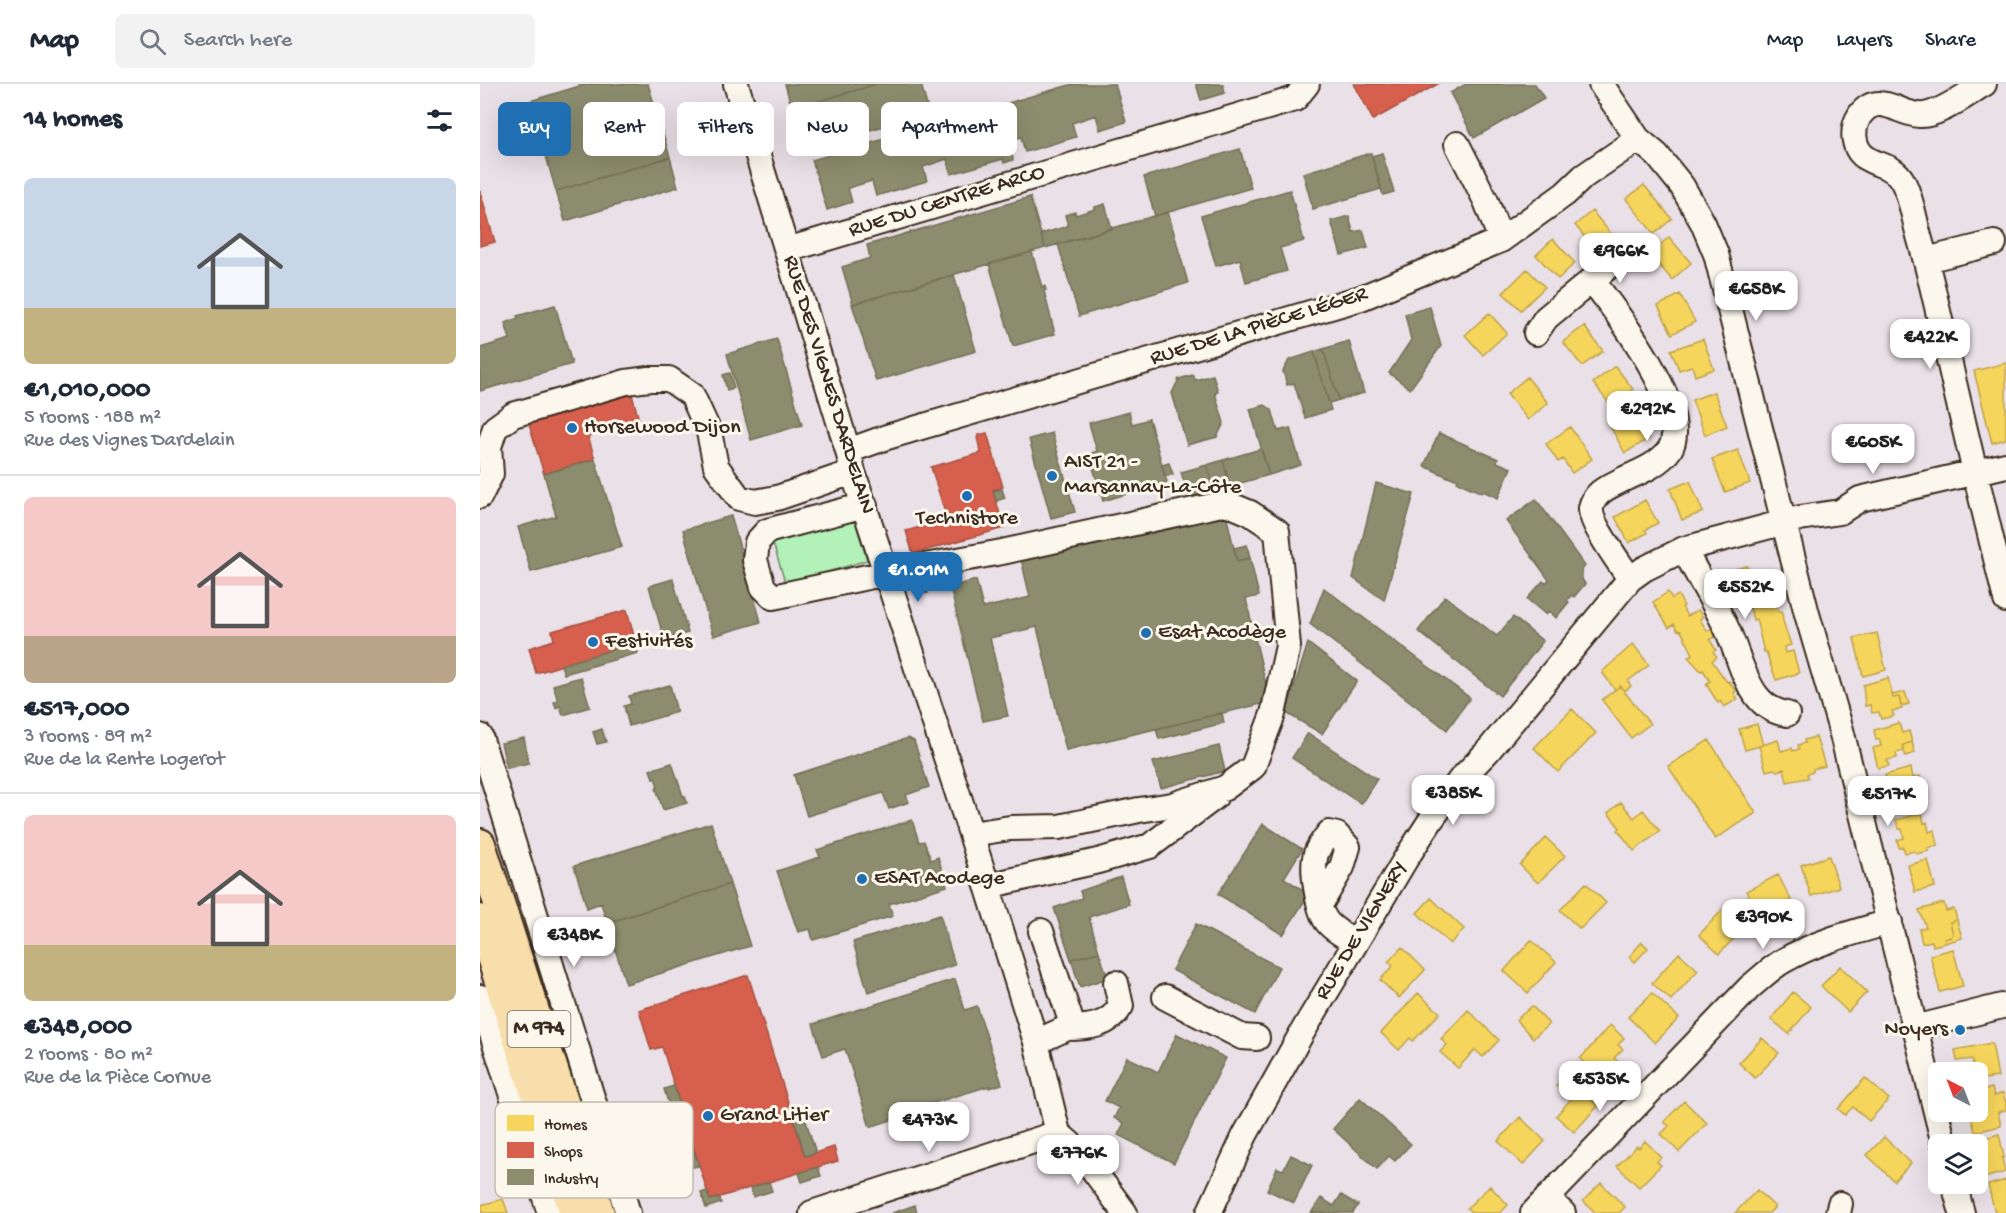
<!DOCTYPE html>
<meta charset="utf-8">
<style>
:root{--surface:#fff;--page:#f2f2f3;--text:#1f2937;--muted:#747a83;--line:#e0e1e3;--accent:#1f6fb2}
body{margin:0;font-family:"Gochi Hand",sans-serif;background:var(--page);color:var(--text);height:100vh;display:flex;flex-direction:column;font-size:22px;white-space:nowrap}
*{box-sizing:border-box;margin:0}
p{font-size:20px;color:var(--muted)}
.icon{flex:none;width:33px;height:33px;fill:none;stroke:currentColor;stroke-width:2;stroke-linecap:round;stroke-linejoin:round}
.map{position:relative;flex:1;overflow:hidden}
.details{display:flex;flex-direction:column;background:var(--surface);width:480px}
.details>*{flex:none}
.guide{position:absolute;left:18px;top:18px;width:570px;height:54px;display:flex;gap:12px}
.needle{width:39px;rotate:318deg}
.fabs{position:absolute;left:1448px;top:978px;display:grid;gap:12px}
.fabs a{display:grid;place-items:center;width:60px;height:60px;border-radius:9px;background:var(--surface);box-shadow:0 6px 24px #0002;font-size:30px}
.price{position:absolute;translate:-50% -51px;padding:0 14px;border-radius:12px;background:#fff;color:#222;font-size:20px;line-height:39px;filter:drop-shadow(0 2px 3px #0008)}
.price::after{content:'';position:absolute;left:50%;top:36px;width:18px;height:14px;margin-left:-9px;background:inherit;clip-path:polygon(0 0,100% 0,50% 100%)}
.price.selected{background:var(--accent);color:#fff}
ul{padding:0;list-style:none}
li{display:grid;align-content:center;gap:12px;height:318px;padding:0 24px}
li+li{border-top:2px solid var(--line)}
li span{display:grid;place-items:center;height:186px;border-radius:9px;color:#555}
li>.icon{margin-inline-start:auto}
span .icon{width:108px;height:108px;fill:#fffc;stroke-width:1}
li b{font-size:26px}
h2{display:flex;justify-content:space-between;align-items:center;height:72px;padding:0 24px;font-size:26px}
.pill{padding:0 21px;border-radius:9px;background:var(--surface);box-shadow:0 6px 24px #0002;font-size:21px;line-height:54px}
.pill.selected{background:var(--accent);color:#fff}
header{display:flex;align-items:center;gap:36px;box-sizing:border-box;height:84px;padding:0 30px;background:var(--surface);border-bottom:2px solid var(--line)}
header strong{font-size:28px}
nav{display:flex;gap:33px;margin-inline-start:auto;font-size:21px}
.search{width:420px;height:54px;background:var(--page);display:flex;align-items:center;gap:15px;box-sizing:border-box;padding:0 21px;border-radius:9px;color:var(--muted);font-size:22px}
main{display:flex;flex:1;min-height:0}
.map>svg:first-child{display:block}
.green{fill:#b2f1b8;stroke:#768e6b;stroke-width:1.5}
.homes{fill:#f6d55c;stroke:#bea249;stroke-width:1.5}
.shops{fill:#d6604d;stroke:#a8503f;stroke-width:1.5}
.industry{fill:#8c8c6e;stroke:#746f56;stroke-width:1.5}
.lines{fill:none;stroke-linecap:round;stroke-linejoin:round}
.minor-casing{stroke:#3b2a1e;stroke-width:28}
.major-casing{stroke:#3b2a1e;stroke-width:34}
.minor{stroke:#fbf7ec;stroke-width:24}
.major{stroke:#f8deab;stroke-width:30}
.poi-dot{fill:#1f6fb2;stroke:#fbf7ec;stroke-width:2}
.labels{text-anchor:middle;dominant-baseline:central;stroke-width:6;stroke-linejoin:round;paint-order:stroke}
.shield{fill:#fbf7ec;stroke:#75685c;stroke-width:1.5}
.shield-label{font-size:21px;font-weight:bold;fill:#3b2a1e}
.street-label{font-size:22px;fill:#3b2a1e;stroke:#fbf7ec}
.poi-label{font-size:22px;fill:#3b2a1e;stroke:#fbf7ec;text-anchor:start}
.key{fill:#fbf7ec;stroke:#c1baae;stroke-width:1.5}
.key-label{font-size:16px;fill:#3b2a1e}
</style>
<header>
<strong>Map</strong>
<div class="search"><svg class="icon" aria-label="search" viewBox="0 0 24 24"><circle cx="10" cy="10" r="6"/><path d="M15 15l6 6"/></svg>Search here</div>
<nav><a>Map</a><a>Layers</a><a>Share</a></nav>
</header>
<main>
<section class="details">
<h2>14 homes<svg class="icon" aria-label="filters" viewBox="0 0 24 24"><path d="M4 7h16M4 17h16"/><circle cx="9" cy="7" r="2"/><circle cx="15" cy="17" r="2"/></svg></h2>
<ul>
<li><span style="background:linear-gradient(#c9d6e8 70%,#c2b280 0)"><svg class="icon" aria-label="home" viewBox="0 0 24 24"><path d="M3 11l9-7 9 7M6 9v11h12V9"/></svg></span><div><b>€1,010,000</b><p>5 rooms · 188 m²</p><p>Rue des Vignes Dardelain</p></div></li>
<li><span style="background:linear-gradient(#f6c9c9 75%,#b9a48a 0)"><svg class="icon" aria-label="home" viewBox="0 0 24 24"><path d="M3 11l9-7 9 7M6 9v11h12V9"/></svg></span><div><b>€517,000</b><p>3 rooms · 89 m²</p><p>Rue de la Rente Logerot</p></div></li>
<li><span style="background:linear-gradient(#f6c9c9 70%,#c2b280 0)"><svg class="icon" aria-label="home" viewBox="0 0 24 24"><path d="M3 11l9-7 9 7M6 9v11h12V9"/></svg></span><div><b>€348,000</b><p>2 rooms · 80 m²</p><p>Rue de la Pièce Cornue</p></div></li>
</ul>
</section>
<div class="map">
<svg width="1526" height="1129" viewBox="0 0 1526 1129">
<rect width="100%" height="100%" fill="#eae0e7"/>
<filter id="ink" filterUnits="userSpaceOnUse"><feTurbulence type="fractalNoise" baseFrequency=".0167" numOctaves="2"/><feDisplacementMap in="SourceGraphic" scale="12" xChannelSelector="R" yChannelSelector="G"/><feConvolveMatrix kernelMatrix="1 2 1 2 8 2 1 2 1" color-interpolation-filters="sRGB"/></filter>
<g filter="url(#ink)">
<!-- green -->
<path class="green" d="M374,434L387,476L306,501L293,459Z"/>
<!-- homes -->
<path class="homes" d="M1164,101L1192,135L1174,150L1146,115Z
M1112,127L1133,152L1116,167L1095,141Z
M1189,153L1211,179L1192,196L1170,170Z
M1073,155L1095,179L1078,195L1056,171Z
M1047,185L1065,203L1041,226L1023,209Z
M1200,210L1215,238L1192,250L1178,222Z
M1009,229L1027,249L1003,271L985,251Z
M1104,242L1123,267L1102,282L1083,258Z
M1223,255L1234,285L1215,292L1212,282L1199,286L1191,266Z
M1526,279V355L1512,359L1494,287Z
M1135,282L1153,305L1131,322L1113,299Z
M1047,293L1068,319L1048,336L1027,310Z
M1234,308L1247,342L1225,351L1212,316Z
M1155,328L1170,354L1145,369L1130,342Z
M1090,343L1112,375L1092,389L1083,375L1078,378L1066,360Z
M1258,366L1270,399L1245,408L1232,375Z
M1210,397L1223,428L1202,436L1190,405Z
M1165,416L1178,439L1165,446L1167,449L1149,459L1135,433Z
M1267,482L1271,496L1292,490L1296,509L1293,510L1299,528L1302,527L1303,537L1311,561L1304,563L1305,569L1313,567L1319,589L1296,596L1286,568H1284L1276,535L1273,536L1269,520L1272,519L1270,511L1267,512L1264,499L1254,501L1250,486Z
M1188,508L1192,515L1198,511L1204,522L1202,523L1207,532L1218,526L1223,533L1220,535L1227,547L1231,545L1236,552L1230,556L1236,566L1233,568L1237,573L1232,577L1247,598L1249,597L1256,607L1254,609L1258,615L1244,623L1240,617L1238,619L1226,600L1230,597L1223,586L1221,587L1208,573L1213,570L1201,547L1197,546L1194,540L1189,544L1177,525L1173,518Z
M1397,549L1406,586L1383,592L1374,554Z
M1153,560L1169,581L1148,597L1151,602L1145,607L1140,602L1135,606L1122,588Z
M1408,594L1413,614L1419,613L1422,625L1412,627L1414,632L1401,635L1399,628L1392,629L1390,621L1385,622L1383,601Z
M1140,602L1170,640L1151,654L1122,616Z
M1425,608L1429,620L1421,622L1419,613L1413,614L1412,611Z
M1092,625L1116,649L1078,688L1054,664Z
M1419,639L1422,649L1429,647L1432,658L1423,661L1424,667L1416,669L1417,674L1407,676L1409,682L1398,684L1393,664L1401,662L1399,655L1396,656L1394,646Z
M1277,640L1283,661L1265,666L1259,645Z
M1336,653L1345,682L1333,685V688L1327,690L1328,694L1307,698L1304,685L1297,687L1294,685L1286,687L1279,662L1298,656L1301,667L1312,664L1313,667L1319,665L1318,661L1325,659L1324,656Z
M1229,656L1276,729L1235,755L1188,682Z
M1432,658L1435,669L1425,672L1423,661Z
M1431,684L1433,694L1440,692L1443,704L1431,707L1434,719L1421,722V725L1408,729L1404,712L1410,711L1405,691Z
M1440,705L1443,717L1434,719L1431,707Z
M1141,718L1154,734L1163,726L1180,747L1154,767L1138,746L1140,744L1128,729Z
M1442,729L1444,739L1447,738L1449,748L1455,746L1458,761L1448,764L1449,767L1436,770L1435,767L1425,769L1423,763L1419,764L1417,756L1424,754L1422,745H1419L1416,736Z
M1066,754L1085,772L1058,799L1040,781Z
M1349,772L1359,803L1331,812L1321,781Z
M1448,776L1455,803L1435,808L1428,781Z
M1298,791L1311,816L1279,832L1266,807Z
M1106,799L1126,819L1100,845L1080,826Z
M951,814L984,845L970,860L937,829Z
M1464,819L1466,827L1474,825L1477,836L1470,838L1473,850L1471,853L1464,855L1465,859L1453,862L1452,857L1442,859L1439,845L1446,843L1439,826Z
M1244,824L1265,843L1239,870L1219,851Z
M1477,836L1482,854L1465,859L1464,855L1471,853L1473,850L1470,838Z
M1051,856L1076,878L1048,909L1024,887Z
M1162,858L1168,864L1155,878L1149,873Z
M922,863L945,886L919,914L900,896L913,882L908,878Z
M1473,865L1483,902L1460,908L1450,871Z
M1199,869L1218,886L1191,916L1172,899Z
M1360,882L1387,908L1368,928L1341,902Z
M1313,908L1331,923L1309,950L1291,935Z
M938,909L960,929L933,957L930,954L919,966L901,949Z
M1172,909L1199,934L1175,959L1148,933Z
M1052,922L1069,940L1053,954L1036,936Z
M988,926L1019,956L1003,973L995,966L978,984L960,968L967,961L961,955Z
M1130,941L1144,954L1138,961L1143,965L1134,974L1138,978L1122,995L1100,975Z
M1282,954L1299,969L1275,994L1259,979Z
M1512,959L1518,993L1497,996V988H1494L1492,975L1477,977L1475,966Z
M1085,992L1118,1022L1094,1048L1076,1032L1091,1015L1076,1002Z
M1385,994L1409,1015L1389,1037L1373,1023L1365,1031L1358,1025Z
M1512,1004L1514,1012L1523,1009L1526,1019V1026L1518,1028L1521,1042L1495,1048L1490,1028H1497V1008Z
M1204,1017L1227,1039L1199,1068L1181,1050L1189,1042L1184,1038Z
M1040,1033L1065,1057L1043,1081L1018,1057Z
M1519,1050L1524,1073L1522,1074L1525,1088L1504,1094L1497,1056Z
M1404,1053L1431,1079L1414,1097L1387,1071Z
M1165,1057L1181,1073L1177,1078L1181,1081L1159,1103L1137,1082L1157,1062L1159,1064Z
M1526,1096V1129H1515L1508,1101Z
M1121,1099L1145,1123L1139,1129H1116L1103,1117Z
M1010,1102L1028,1121L1020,1129H992L987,1124Z
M1277,1106L1295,1123L1289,1129H1255Z
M23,1115L28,1129H3L1,1121Z"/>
<!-- shops -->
<path class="shops" d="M874,0H958L893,36Z
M0,107L15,158L0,162Z
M150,303L159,336L108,352L115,375L64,390L47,334Z
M507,349L523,403L513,406L524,444L433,470L426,447L467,435L451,383L501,369L497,354L499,351Z
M147,526L156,559L56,589L49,564L74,556L72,547Z
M268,891L325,1072L354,1063L358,1077L230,1116L182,963L171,966L159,926Z"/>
<!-- industry -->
<path class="industry" d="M106,0H168L190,73L76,107L50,17Z
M305,0H397L312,25Z
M397,0H441L449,29L324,65L312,25Z
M593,0H635L646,38L620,46L616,31L592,39L596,53L545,68L541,53L530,56L533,76L524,79L523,75L471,90L467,75L443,83L447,97L396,112L392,97L368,104L372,118L347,126L332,76Z
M716,0H743L745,9L721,16Z
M986,0H1055L1064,14L994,54L970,9Z
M760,65L771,104L675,132L664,93Z
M891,69L901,105L833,125L823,89Z
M902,69L914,108L903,111L892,72Z
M190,73L198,103L85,137L76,107Z
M810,106L824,157L800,164L807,187L766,198L760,175L736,182L721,132Z
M550,113L565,164L373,220L362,183L390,174L387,161Z
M625,120L632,145L565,164L561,150L588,142L585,131L595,128L596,131L615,125V123Z
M688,128L708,199L599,232L578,160Z
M869,132L873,148L883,146L888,164L861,171L851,137Z
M552,168L562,203L565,202L566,206L564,207L575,250L533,262L509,180Z
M474,191L496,267L396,297L372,220Z
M75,221L92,280L0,307V264L30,255L25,239L38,234L37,232Z
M950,223L961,262L930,305L909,289L931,256L925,230Z
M297,255L322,341L271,356L247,270Z
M869,257L884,309L859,316L843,265Z
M843,265L859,316L849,319L834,268Z
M834,268L851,326L825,334L814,299L807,301L803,287L809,276Z
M250,289L254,304L247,306L243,291Z
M713,291L715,296L733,291L738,308L735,309L744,339L737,353L707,361L692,309L699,295Z
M785,321L792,326L798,347L810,344L821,381L789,391L770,325Z
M649,328L652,340L669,335L687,398L623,417L609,370L617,367L609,339Z
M572,349L595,428L571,434L549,355Z
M959,349L1018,375L1017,378L1031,384L1018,414L1003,407L1002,409L977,398L978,396L968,392V393L944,382Z
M781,365L789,391L750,402L743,376Z
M115,375L142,463L51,488L38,443L76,432L64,390Z
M743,376L750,402L734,407L727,381Z
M689,379L693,390L685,393L682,381Z
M727,381L734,407L709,414L701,388Z
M896,399L934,410L904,516L873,494Z
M522,405L525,414L516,417L513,407Z
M1056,415L1105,482L1102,486V495L1105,500L1094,513L1092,511L1087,516L1089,518L1076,534L1069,527L1066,531L1047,515L1063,497L1065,499L1069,496L1026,437Z
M745,426L757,477L770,474L779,512L766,515L790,618L586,666L557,543L510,554L528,632L503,637L470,503L496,496L503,524L550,513L541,475Z
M251,432L281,538L233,552L203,446Z
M767,461L770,474L757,477L754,464Z
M193,495L208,549L184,555L169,502Z
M445,496L448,509L440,510L438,498Z
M844,504L990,614L967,646L830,540Z
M965,512L1017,552L1033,533L1063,557L1020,612L938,547Z
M155,559L158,569L84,590L81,581Z
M828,559L877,597L842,650L806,629Z
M101,593L110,623L83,631L80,622L76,624L74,618L78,617L73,601Z
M190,601L197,628L149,642L144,622L151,620L149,612Z
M742,629L744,639L679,655L676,645Z
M122,645L126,658L117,660L113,648Z
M828,649L897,695L881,720L812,674Z
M44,654L49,679L27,684L21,659Z
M428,654L434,657L449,703L426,711L429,718L409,725L403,709L327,732L314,691Z
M739,662L745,687L681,704L673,678Z
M192,679L203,712H205L207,719L183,726L176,704L178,703L175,693L173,694L170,686Z
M432,736L439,758L444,757L451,776L458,773L467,802L409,820L413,832L333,856L330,845L318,848L297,787L340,773L337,766Z
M231,739L250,800L127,839L121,819L107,824L94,782Z
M783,740L822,765L804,794L829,810L803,851L738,810Z
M641,793L649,820L609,833L619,868L591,875L574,824L602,814L600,807Z
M250,800L270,862L146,900L127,839Z
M460,831L475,881L388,908L373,858Z
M716,840L799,883L775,930L692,886Z
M619,868L628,894L600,903L591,875Z
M475,895L485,926L497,922L522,1000L509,1004V1002L434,1025L435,1028L390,1043L365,965L343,972L333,940Z
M697,950L746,974L694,1079L638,1051L644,1039L634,1034L639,1024L625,1017L647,973L678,988Z
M194,1002L200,1022L190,1025L184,1005Z
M880,1014L931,1060L915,1077L909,1072L897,1085L853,1045Z
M324,1031L336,1069L325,1072L314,1035Z
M212,1061L219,1082L209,1084L202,1064Z
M811,1071L832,1081L814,1119L787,1106L797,1084L803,1086Z
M338,1083L341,1092L322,1098L319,1089Z
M289,1098L292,1107L273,1113L270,1104Z
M227,1107L230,1116L240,1114L241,1119L226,1124L221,1109Z
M861,1111L878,1121L873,1129H831L841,1114L854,1122Z
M435,1121L437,1129H412Z"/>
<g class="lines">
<defs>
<path id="minor" d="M256,0L368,367L373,388L491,750L556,958L578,1049
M1121,0L1158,55L1177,71L1202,102L1223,139L1236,170L1327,530L1361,646L1464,1060
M1504,0C1487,10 1457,33 1439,31C1419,30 1398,7 1380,31C1371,45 1372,66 1388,75C1399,82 1414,82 1422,96C1431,112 1434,134 1439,152C1454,203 1464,256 1476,307C1492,377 1509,446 1526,516
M977,60L1006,117L1021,156
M307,166L815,15L827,0
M1446,176L1514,159
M1112,196L1142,172
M1056,249L1066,234L1112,196C1135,226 1213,327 1190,365C1180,380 1160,388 1144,395C1131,402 1114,407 1111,424C1109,438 1141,481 1150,495
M368,367L407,353L881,214L1021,156L1085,110L1104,92L1158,55
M0,412L11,390L9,363L15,344L33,331L146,298L169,295H189L212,311L229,348L236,382L259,414L275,418L297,414L373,388
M385,421L287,447L277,458L275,476L283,503L293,513L406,489L522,468L746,419L770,429L797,447L808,562L793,630L773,683L745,704L692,721L659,726L579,743L530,744L491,750
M1204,465C1217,491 1233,516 1246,543C1257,566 1261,590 1276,611C1284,622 1294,628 1307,630
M0,652L148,1129
M507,802L618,777L670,762L735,713
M840,821L862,783L868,763L857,751L849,749C844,756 836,765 835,774C832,786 838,824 845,835C851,845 865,852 875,858
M0,913L70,1129
M685,913L762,953L777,954
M587,944C609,944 629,942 641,922L636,899
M1435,944L1522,922
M556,958L587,944L590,934L561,847
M578,1049L600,1068L645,1129
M1474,1100L1482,1129
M1067,1114L1083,1129
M332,1129L578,1049
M729,1129L765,1051L823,947L925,776L951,736L980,696L1007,668L1150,495L1164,485L1204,465L1320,434L1360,428L1380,415L1526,381
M1053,1129L1270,903C1281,894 1291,884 1303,877C1335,858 1375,848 1410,838
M1358,1129L1360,1120"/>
<path id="major" d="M0,760L119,1129
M0,836L95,1129"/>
</defs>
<!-- minor casing -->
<use href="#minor" class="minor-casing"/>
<!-- major casing -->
<use href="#major" class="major-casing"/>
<!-- minor -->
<use href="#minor" class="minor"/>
<!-- major -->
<use href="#major" class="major"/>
</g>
</g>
<!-- markers -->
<g class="poi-dot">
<circle cx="92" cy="344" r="6"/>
<circle cx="572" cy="392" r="6"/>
<circle cx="487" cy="412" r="6"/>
<circle cx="666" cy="549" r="6"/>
<circle cx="113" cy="558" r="6"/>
<circle cx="382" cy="795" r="6"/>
<circle cx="1480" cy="946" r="6"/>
<circle cx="228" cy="1032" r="6"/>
</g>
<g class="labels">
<!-- shield labels -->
<rect class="shield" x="27.5" y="927" width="63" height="36" rx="4.5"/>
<g class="shield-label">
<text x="59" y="945">M 974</text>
</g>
<!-- street labels -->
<g class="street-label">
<text transform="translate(467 118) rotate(-17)">RUE DU CENTRE ARCO</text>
<text transform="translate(779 243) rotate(-17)">RUE DE LA PIÈCE LÉGER</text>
<text transform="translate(348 301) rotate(73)">RUE DES VIGNES DARDELAIN</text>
<text transform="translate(882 847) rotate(-59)">RUE DE VIGNERY</text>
</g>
<!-- poi labels -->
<g class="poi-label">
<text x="104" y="344">Horsewood Dijon</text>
<text x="584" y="379">AIST 21 -<tspan x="584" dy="25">Marsannay-La-Côte</tspan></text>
<text x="487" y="435" text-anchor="middle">Technistore</text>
<text x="678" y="549">Esat Acodège</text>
<text x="125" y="558">Festivités</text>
<text x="394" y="795">ESAT Acodege</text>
<text x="1468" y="946" text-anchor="end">Noyers</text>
<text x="240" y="1032">Grand Litier</text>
</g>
</g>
<!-- legend -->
<rect x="15" y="1018" width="198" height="96" rx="9" class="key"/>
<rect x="27" y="1031" width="27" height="16" fill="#f6d55c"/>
<rect x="27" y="1058" width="27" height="16" fill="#d6604d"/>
<rect x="27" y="1085" width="27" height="16" fill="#8c8c6e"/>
<g class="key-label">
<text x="64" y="1045">Homes</text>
<text x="64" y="1072">Shops</text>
<text x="64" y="1099">Industry</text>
</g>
</svg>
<div class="fabs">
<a><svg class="needle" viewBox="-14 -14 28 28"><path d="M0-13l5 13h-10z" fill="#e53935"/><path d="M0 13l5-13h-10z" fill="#747a83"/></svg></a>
<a><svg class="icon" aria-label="layers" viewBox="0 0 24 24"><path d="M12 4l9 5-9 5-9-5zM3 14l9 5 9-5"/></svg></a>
</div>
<b class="price" style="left:1140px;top:200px">€966K</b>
<b class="price" style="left:1276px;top:238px">€658K</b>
<b class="price" style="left:1450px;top:286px">€422K</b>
<b class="price" style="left:1167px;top:358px">€292K</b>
<b class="price" style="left:1393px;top:391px">€605K</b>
<b class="price selected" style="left:438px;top:519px">€1.01M</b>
<b class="price" style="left:1265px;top:536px">€552K</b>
<b class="price" style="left:973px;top:742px">€385K</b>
<b class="price" style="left:1408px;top:743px">€517K</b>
<b class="price" style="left:1283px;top:866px">€390K</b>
<b class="price" style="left:94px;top:884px">€348K</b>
<b class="price" style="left:1120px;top:1028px">€535K</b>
<b class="price" style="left:449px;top:1069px">€473K</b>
<b class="price" style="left:598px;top:1102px">€776K</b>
<div class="guide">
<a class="pill selected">Buy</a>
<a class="pill">Rent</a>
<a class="pill">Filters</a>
<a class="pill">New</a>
<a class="pill">Apartment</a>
</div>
</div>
</main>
